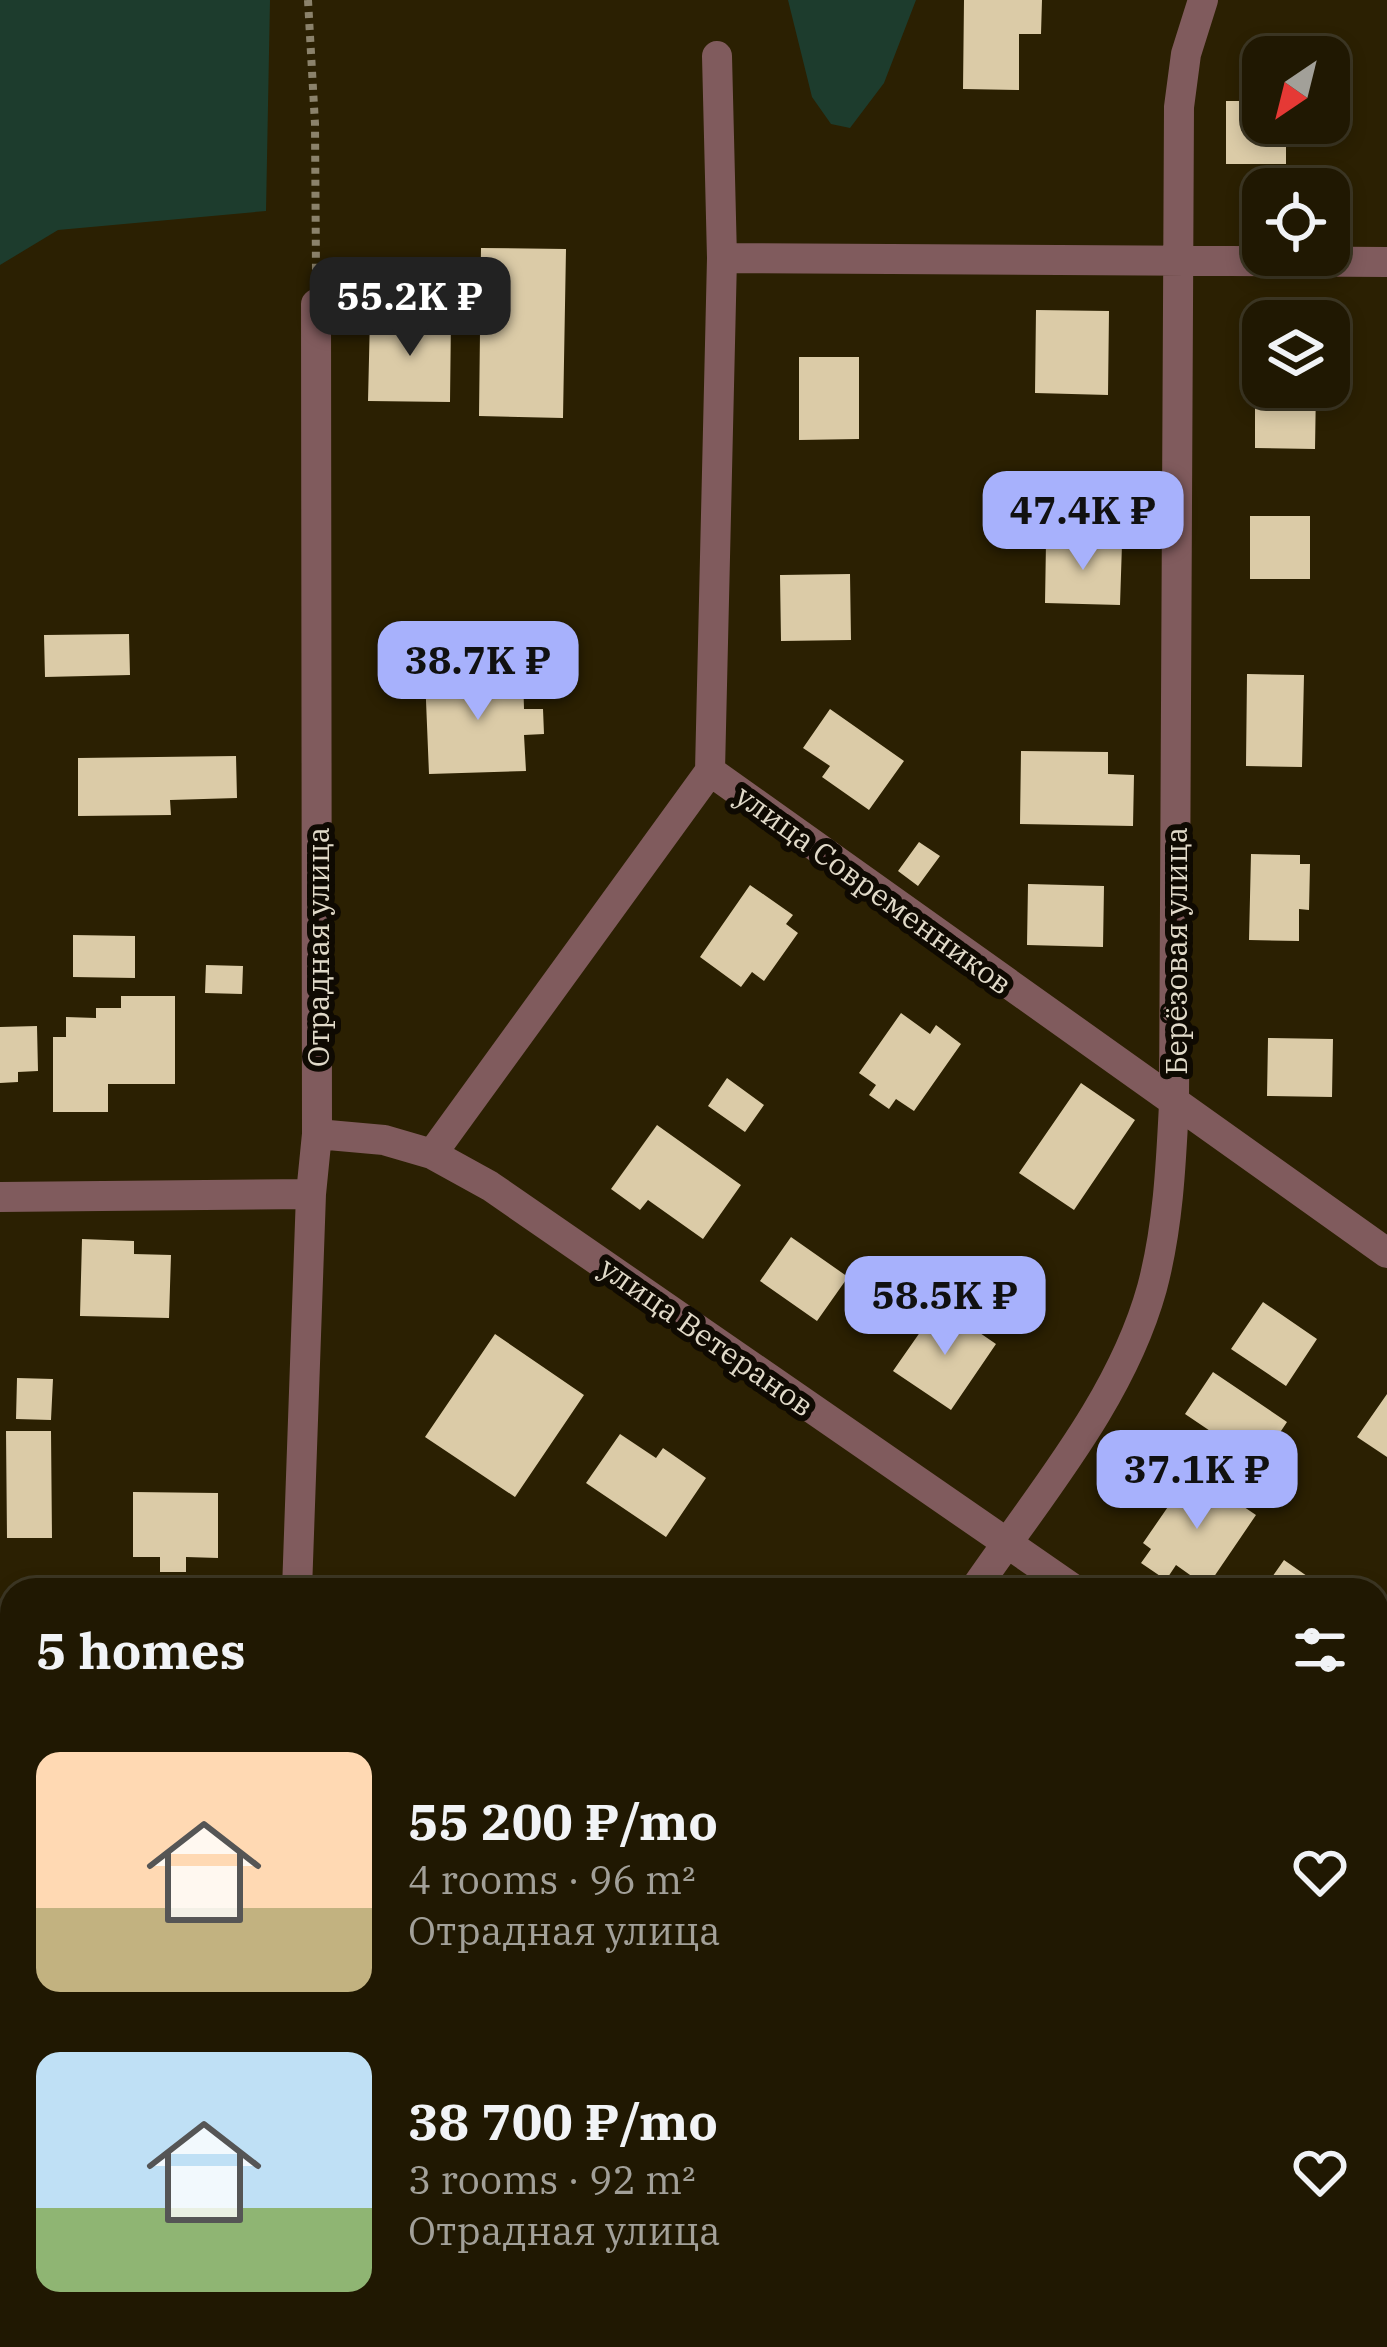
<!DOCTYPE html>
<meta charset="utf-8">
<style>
:root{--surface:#201802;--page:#28210c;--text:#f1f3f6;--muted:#a2a099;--line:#3d3724;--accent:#a7b1fc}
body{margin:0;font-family:"IBM Plex Serif",serif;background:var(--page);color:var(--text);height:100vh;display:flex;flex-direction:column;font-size:45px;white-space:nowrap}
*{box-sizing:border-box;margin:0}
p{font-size:39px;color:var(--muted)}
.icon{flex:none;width:66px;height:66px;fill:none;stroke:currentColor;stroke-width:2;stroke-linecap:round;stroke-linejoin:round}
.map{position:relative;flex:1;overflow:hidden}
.sheet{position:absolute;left:0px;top:1578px;width:1389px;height:771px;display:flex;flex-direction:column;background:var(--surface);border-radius:36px 36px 0 0;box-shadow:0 6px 18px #0003,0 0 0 3px var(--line)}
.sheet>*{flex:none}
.needle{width:78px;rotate:215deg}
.controls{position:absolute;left:1242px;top:36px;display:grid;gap:24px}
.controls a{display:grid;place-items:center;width:108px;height:108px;border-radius:24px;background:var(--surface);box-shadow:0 6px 18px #0003,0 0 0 3px var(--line);font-size:60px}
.price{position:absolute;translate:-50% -102px;padding:0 27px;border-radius:24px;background:var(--accent);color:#111;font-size:39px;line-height:78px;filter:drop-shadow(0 3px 6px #0008)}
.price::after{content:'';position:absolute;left:50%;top:72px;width:36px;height:27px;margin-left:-18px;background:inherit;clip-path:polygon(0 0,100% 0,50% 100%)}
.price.current{background:#222;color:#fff}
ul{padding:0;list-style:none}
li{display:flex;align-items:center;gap:36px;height:300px;padding:0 36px}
li span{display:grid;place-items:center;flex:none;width:336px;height:240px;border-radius:24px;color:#555}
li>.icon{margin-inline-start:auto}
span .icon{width:144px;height:144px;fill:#fffc;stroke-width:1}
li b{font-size:51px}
h2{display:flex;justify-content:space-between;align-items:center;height:144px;padding:0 36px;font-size:51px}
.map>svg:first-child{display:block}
.green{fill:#1d3c2d}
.building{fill:#dbcba7}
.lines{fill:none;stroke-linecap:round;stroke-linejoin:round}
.path{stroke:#8b826b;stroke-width:8;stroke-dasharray:6 6;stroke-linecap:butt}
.minor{stroke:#805b5d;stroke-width:30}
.labels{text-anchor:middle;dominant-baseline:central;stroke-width:12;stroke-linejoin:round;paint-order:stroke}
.street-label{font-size:30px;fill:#e1dac9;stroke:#0f0a02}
</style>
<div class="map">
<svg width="1387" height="2347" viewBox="0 0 1387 2347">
<rect width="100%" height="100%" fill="#2b2002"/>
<!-- green -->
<path class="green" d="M0,0H270L266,211L58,230L0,265Z
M788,0H916L884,83L850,128L831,124L812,97Z"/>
<!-- building -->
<path class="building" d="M964,0H1042L1041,34H1019V90L963,89Z
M1226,101H1263V123H1286V164H1226Z
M481,248L566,249L563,418L479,416Z
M1036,310L1109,311L1108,395L1035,393Z
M370,316L451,317L450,402L368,401Z
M799,357H859V439L799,440Z
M1255,386L1316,387L1315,449L1255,448Z
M1250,516H1310V579H1250Z
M1046,542L1122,544L1120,605L1045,603Z
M850,574L851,640L781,641L780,575Z
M129,634L130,675L45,677L44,635Z
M523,673L524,709H543L544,734L524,735L526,771L429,774L425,676Z
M1247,674L1304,675L1302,767L1246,766Z
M830,709L904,761L869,810L822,777L830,766L803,748Z
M1021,751L1108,752V774L1134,775L1133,826L1020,824Z
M236,756L237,798L170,800L171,815L78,816V758Z
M919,842L940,856L918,886L898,871Z
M1251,854L1300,855V864H1310L1309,910L1299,909V941L1249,940Z
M1028,884L1104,886L1103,947L1027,945Z
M750,885L793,915L786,924L798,933L764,981L752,972L741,987L700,957Z
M73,935L135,936V978L73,977Z
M206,965L243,966L242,994L205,993Z
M121,996H175V1084H108V1112H53V1037H66V1017L96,1018V1008H121Z
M901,1013L930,1034L936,1025L961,1044L914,1111L896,1099L889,1109L869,1095L876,1085L859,1073Z
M37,1026L38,1071L18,1072V1082L0,1083V1027Z
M1268,1038L1333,1039L1332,1097L1267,1096Z
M727,1078L764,1105L745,1132L708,1106Z
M1081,1083L1135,1120L1074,1210L1019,1173Z
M657,1125L741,1185L703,1239L648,1200L640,1210L611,1189Z
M791,1237L848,1277L817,1321L760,1281Z
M82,1239L134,1241V1254L171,1255L169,1318L80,1316Z
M1263,1302L1317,1339L1286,1386L1231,1349Z
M939,1305L996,1344L951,1410L893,1371Z
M495,1334L584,1395L515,1497L425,1437Z
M1213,1372L1287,1422L1259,1464L1185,1414Z
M17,1378L53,1379L51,1420L16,1419Z
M1387,1394V1457L1357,1437Z
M6,1431H51L52,1538H7Z
M620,1434L656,1458L663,1448L706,1478L666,1537L586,1483Z
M1192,1472L1256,1515L1207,1587L1176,1565L1166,1580L1141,1563L1151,1549L1143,1543Z
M133,1492L218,1493V1558L186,1557V1572H160V1557H133Z
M1284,1560L1327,1590H1263Z
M0,1912H12V1957L0,1956Z
M1377,1938L1387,1945V2023L1382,2030L1377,2026Z
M0,2180H12V2237H0Z
M1387,2180V2272L1377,2265V2194Z
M1088,2337H1199L1208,2343L1205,2347H1085L1082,2345Z"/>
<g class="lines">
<!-- path -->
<path class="path" d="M308,0L315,124L316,272"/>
<!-- minor -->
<path class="minor" d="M717,56L722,258L710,771L1387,1253
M722,258L1387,262
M317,1134L384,1140L432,1154L490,1186L1075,1590
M432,1154L710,771
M0,1197L311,1194
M297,1590L311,1194L317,1134L316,304
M974,1590C1039,1495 1121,1400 1152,1288C1168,1228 1171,1165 1174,1104L1179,107L1186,54L1203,0
M0,1634H12
M1377,1755L1387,1740
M1377,1798L1387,1806
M0,2083H12
M290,2337L291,2347
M1314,2337L1329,2347
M980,2347L987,2337"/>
</g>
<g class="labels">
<!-- street labels -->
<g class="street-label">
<text transform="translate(874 889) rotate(36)">улица Современников</text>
<text transform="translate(317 947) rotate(-90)">Отрадная улица</text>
<text transform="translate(1175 951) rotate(-90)">Берёзовая улица</text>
<text transform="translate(707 1336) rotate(35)">улица Ветеранов</text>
</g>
</g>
</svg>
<div class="controls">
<a><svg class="needle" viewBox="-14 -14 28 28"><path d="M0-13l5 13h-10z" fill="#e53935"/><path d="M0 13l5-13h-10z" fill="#a2a099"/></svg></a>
<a><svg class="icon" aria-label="locate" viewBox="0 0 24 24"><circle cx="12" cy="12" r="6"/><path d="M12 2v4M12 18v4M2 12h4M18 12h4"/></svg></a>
<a><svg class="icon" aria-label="layers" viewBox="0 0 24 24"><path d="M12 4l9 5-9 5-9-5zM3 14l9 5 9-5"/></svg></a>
</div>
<b class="price current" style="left:410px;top:359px">55.2K ₽</b>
<b class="price" style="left:1083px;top:573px">47.4K ₽</b>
<b class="price" style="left:478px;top:723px">38.7K ₽</b>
<b class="price" style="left:945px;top:1358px">58.5K ₽</b>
<b class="price" style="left:1197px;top:1532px">37.1K ₽</b>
<section class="sheet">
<h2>5 homes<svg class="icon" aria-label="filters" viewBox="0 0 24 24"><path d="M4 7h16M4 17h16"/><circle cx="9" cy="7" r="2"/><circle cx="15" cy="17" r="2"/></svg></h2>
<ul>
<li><span style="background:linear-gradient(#ffd9b3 65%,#c2b280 0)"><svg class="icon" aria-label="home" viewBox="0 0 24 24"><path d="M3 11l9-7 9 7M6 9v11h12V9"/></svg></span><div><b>55 200 ₽/mo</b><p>4 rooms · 96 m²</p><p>Отрадная улица</p></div><svg class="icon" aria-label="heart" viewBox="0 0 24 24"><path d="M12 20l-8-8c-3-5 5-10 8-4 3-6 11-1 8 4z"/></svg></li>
<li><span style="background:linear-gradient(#bfe0f5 65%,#8fb573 0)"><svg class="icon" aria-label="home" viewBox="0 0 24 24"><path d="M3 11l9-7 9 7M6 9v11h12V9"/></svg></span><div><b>38 700 ₽/mo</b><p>3 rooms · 92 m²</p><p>Отрадная улица</p></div><svg class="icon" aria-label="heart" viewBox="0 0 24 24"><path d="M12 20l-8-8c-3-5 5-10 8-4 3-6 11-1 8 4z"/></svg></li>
</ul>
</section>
</div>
